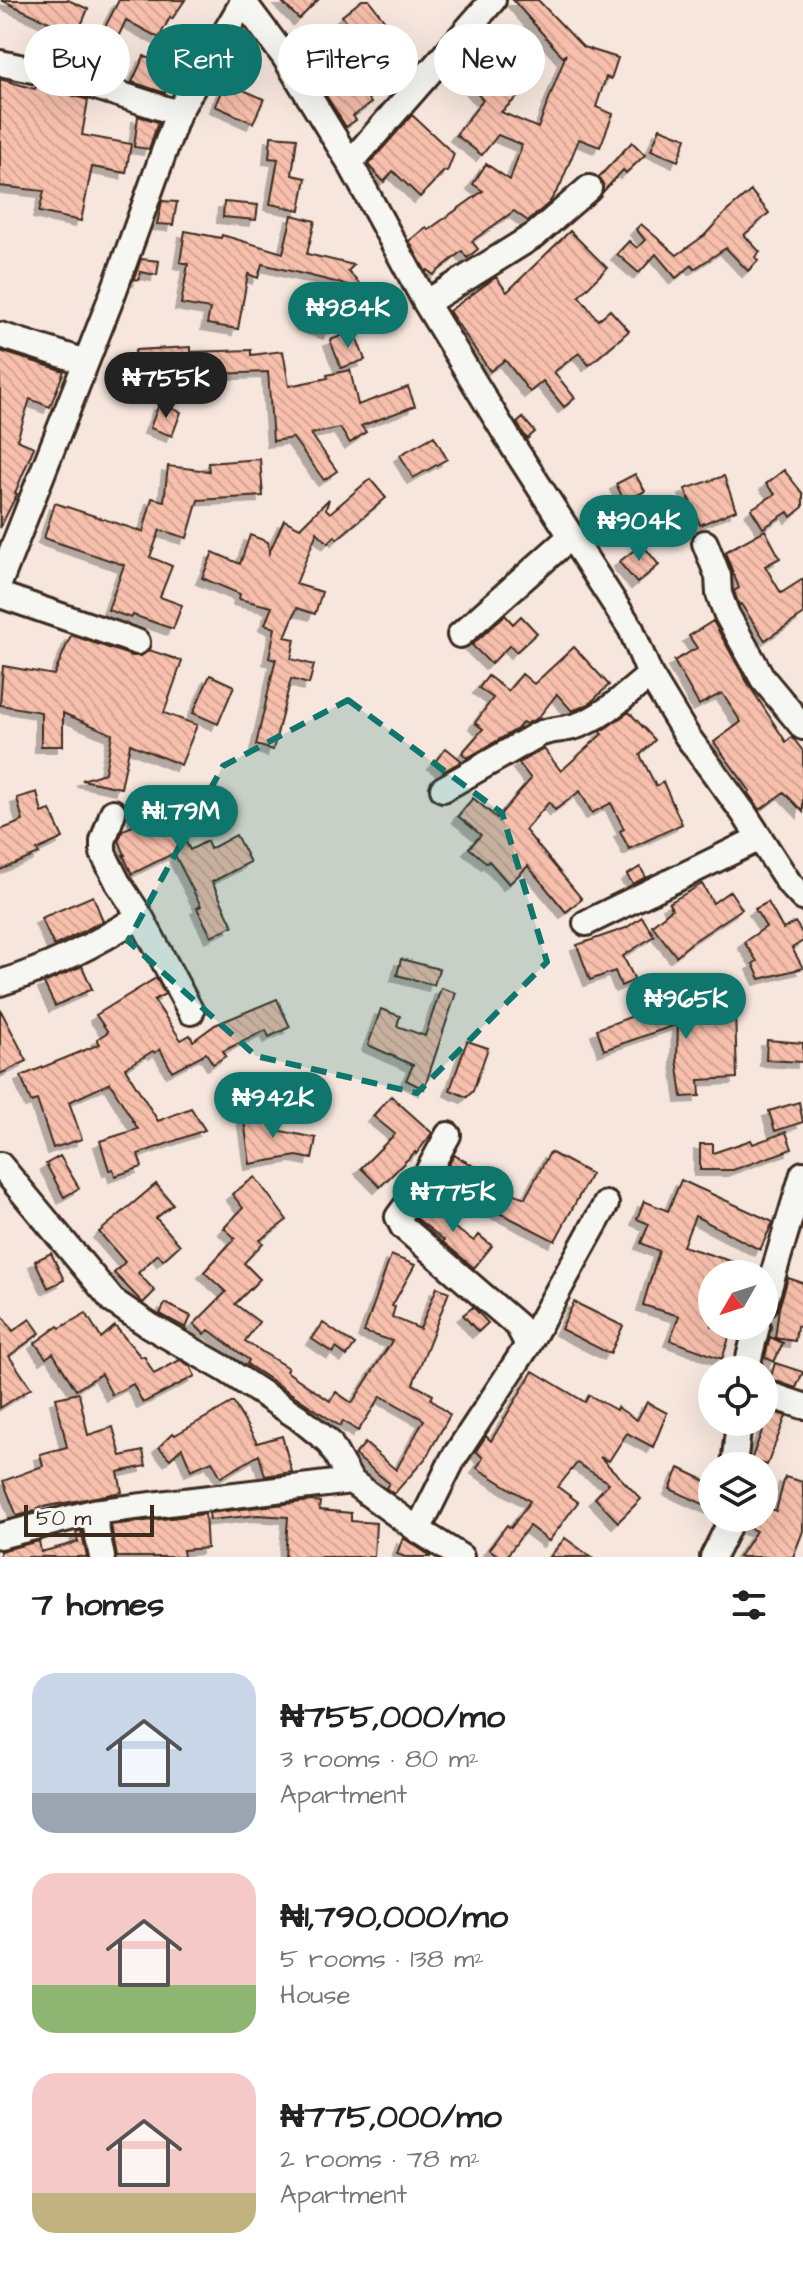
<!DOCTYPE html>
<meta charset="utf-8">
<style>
:root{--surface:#fff;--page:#f6f6f6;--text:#222;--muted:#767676;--accent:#0f766e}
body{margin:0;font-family:"Architects Daughter",sans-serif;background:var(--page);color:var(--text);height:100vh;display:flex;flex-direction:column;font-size:30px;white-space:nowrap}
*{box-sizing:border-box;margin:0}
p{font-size:26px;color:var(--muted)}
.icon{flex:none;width:44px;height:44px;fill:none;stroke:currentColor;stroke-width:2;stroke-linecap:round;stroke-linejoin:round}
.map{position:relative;height:1557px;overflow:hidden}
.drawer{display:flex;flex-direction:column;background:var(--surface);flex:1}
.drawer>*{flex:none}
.hud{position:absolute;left:24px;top:24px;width:756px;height:72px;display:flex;gap:16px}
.needle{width:52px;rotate:231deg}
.tools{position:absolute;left:698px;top:1260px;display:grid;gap:16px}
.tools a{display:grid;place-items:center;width:80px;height:80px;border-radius:50%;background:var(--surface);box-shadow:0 8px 32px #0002;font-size:40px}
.scale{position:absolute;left:24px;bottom:20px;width:130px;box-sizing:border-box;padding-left:8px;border:4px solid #3b2a1e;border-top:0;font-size:22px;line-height:28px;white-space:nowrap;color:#3b2a1e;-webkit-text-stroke:6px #f6f6f2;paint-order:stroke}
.price{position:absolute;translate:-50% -68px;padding:0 18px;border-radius:28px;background:var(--accent);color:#fff;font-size:26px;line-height:52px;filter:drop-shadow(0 2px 4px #0008)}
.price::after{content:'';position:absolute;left:50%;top:48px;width:24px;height:18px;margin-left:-12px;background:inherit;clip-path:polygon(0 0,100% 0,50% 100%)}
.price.active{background:#222;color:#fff}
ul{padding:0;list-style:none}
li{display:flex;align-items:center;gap:24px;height:200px;padding:0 32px}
li span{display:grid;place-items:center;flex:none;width:224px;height:160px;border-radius:24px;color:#555}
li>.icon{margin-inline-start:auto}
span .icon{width:96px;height:96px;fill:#fffc;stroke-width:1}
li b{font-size:34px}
h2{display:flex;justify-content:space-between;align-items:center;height:96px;padding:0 32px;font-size:34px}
.chip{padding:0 28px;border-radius:36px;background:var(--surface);box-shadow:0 8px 32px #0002;font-size:28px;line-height:72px}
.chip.active{background:var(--accent);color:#fff}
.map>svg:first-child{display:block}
.building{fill:url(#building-back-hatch);stroke:#3b2a1e;stroke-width:2;filter:url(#shadow)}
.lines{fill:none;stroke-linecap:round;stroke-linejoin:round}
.minor-casing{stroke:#3b2a1e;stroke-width:30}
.minor{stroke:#f6f6f2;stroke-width:24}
.marked{fill:#0f766e;fill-opacity:0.2;stroke:#0f766e;stroke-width:6;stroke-dasharray:16 10;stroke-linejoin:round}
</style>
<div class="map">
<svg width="803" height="1557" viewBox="0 0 803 1557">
<defs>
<pattern id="building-back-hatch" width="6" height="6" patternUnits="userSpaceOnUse" patternTransform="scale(2)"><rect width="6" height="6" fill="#f7bfac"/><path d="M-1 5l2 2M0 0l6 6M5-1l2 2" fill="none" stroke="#d5a494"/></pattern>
<filter id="shadow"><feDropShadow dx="-6" dy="6" stdDeviation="0" flood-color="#0004"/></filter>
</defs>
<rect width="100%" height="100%" fill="#f6e6dd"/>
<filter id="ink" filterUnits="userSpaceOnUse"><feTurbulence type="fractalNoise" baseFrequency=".0125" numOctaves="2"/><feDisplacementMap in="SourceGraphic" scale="16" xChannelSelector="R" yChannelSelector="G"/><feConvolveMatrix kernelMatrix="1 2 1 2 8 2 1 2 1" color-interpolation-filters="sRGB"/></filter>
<g filter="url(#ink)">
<!-- building -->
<path class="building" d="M1,0H68L88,9L77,35Z
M119,0H185L172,19L170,17L159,38L126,20L118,37L104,29Z
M280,0H318L299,19Z
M362,0H369L397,37L369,59L384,77L364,93L371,103L353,116L356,120L346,127L312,73L318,68L320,71L343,55L333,42L351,28L342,16Z
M513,0H538L583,47L618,58L611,79L606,77L596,107L613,114L600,147L579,139L560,186L549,203L528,221L514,211L472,241L478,249L467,258L462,251L433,275L428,270L426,272L409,241L426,227L428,230L483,191L473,184L486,164L510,180L522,145L498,135L482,155L456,135L483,100L454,67L477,41L522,93L501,112L538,128L566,54L563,57Z
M144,56L171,69L168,76L172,78L165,93L132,82Z
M0,79L35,89L36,86L61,92L88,100L82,135L131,144L126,173L92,167L81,221L39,212L44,191L0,186Z
M225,82L264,99L253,123L215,106Z
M412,115L454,154L447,172L444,171L420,197L393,171L384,182L368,165Z
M138,116L158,122L149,149L134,147Z
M660,128L686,138L678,161L651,150Z
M271,136L297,138L292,175L306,178L300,210L270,204L278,159L269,158Z
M632,142L645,155L626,173L623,170L603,192V184L599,177Z
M751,191L769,213L744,235L760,252L755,257L758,261L748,271L726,248L694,269L692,265L676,278L656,254L639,273L617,254L629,241L637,248L645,240L636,229L641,224L677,255L705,235L726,212Z
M162,201L177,202L173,225L157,224Z
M224,202L258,205L256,220L223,217Z
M292,215L315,221L307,254L354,265L348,271L364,289L262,264L258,278L248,274L238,329L207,324L210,309L181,304L188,264L180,262L185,231L221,238L222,235L283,253Z
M570,231L607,268L579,296L598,320L610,310L629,331L589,365L579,353L554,372L575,398L564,407L543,381L530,392L505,360L490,371L449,311L496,277L507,292Z
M141,259L159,261L157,275L140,272L139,280L134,279Z
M311,299L338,308L329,333L302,324Z
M354,331L365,360L341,368L330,340Z
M191,347V352L251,350V355L283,351L289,386L328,378L327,375L350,370L358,405L408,387L415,406L361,426L366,432L350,443L340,428L311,434L337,471L324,480L293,438L273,441L268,372L136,377L135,350Z
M0,351L64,371L50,407L30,399L17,440L34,447L15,493L17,494L0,528Z
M159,404L181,412L172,436L150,428Z
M523,418L535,432L527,439L517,423Z
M434,436L447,459L413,478L400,455Z
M260,459L263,496L198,500L187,538L160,530L150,557L172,566L160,597L182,605L173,629L133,615L131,618L108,610L124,565L44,538L55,503L143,532L152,498L164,501L168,466L209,471L208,463Z
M784,470L803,494V507L791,517L788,512L763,528L751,509L775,494L766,484Z
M635,474L645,491L625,502L616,484Z
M724,476L736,510L700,525L685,489Z
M370,479L386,498L337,539L335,536L328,543L317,532L296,584L322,592L315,614L297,608L285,637L295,639L291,659L314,665L309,684L291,679L273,750L256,745L276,658L275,660L269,658L275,628L265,624L272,607L239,599L240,594L202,578L213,552L240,564L250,535L268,542L269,553L284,520L300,528L329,499L326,509L330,513Z
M765,530L780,558L765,566L781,593L803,579V615L765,640L741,604L739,605L734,591L739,588L725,552Z
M642,544L659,565L637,583L619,562Z
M505,615L513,624L521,616L537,633L516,652L510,645L491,664L472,645Z
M713,621L747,682L786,742L792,737L803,751V812L784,792L760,810L748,793L750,791L714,742L741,722L722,693L699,705L674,661L697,648L689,636Z
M71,635L132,656H141L149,650L182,661L164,713L197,725L181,765L130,744L121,788L82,780L105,773L112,734L63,713V746H41V712L0,705L3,666L54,675Z
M574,647L609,685L589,704L572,711L557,694L538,718L526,724L523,722L517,729L467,758L462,753L483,729L475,723L493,698L479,688L488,676L508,691L522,674L534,684Z
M210,675L234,686L218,724L193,713Z
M629,712L655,740L640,755L656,786L663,782L682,824L629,849L620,831L624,829L611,803L592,813L580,791L555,810L549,802L525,830L582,899L566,912L528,866L509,884L489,861L487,863L469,848L481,835L458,816L473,798L497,818L531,779L519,763L544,749L561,771L602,734L600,732Z
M446,748L462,761L444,771L434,763Z
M182,790L186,806L170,811L190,850L207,841L210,849L236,835L250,862L212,882L233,926L211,936L197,908L201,906L174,853L132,874L123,855H125L119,840L123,830L136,825L130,799L156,794L157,797Z
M37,792L42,813L50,810L63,838L37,850L39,854L0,870V830L23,821L17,798Z
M640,867L646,877L633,884L627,875Z
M702,884L713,903L730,891L742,909L691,943L676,956L652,925L672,909L669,903Z
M93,896L103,921L54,946L41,918Z
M768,902L783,929L795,922L803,934V941L792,948L803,968L760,979L753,964L757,961L744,942L766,927L755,909Z
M642,917L654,936L623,956L635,980L621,986L615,971L590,980L577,945L626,928Z
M401,959L439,969L434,985L397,975Z
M82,966L92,989L55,1006L44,983Z
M156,978L165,994L154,1000L181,1040L190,1035L193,1041L215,1025L277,999L290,1027L269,1037L266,1030L223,1051L226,1056L213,1064L206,1053L172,1071L160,1049L155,1053L153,1051L125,1068L158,1121L191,1108L205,1130L138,1154L142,1167L115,1176L113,1169L109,1170L100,1141L138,1129L110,1083L69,1102L82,1139L53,1148L37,1100L31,1102L21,1076L100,1044L97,1039L108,1032L96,1015Z
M441,988L456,993L424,1089L406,1080L413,1065L368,1045L381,1009L400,1016L397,1026L425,1036Z
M680,999L686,1012L735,1010L737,1078L699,1080L700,1096L682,1097L677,1059L678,1024L604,1050L597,1029Z
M0,1009L27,1061L0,1074Z
M767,1040L803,1043V1062L766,1060Z
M467,1041L488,1048L473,1091L467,1097L450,1090Z
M391,1096L432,1133L416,1154L415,1152L380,1187L361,1168L395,1134L373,1116Z
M799,1102L803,1122L775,1131L769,1111Z
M273,1110L276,1130L316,1138L312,1159L297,1156L250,1164L243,1113Z
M786,1132L792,1149L733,1170H700V1144H713V1153L751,1140L753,1144Z
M550,1152L591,1174L555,1241L508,1217L437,1187L454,1155L482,1171L478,1179L525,1198Z
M60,1156L79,1188L64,1197L46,1164Z
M255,1177L287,1220L260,1240L263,1243L244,1263L260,1279L235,1304L259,1322L245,1341L288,1368L286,1371L330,1401L336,1392L352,1403L392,1341L364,1332L391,1255L415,1265L392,1306L395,1307L392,1317L420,1329L437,1287L449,1292L413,1384L433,1395L431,1399L450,1415L426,1458L394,1494L386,1488L389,1483L355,1455L365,1443L396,1470L424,1420L381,1396L358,1431L343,1421L340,1426L247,1364L249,1360L209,1330L204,1334L194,1324L226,1292L204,1272L235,1238L224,1228L243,1208L232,1194Z
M681,1180L773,1222L760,1250L695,1216L683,1246L759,1270L758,1274H712V1326L731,1332L722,1359L670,1340L679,1316L643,1305L659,1251L641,1243L649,1224L637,1219L644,1201L668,1211Z
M156,1184L173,1204L156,1218L180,1245L163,1260L158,1254L138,1273L155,1291L143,1303L114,1273L125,1262L99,1232Z
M431,1197L449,1211L443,1220L474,1241L479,1235L492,1246L474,1268L443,1242L444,1240L416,1218Z
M51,1253L64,1280L48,1288L35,1261Z
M788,1278L803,1283V1328L797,1326L795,1341L775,1338L779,1308Z
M574,1302L623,1326L610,1354L561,1329Z
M165,1303L191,1316L186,1328L160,1314Z
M473,1307L488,1323L478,1332L463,1315Z
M0,1312L13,1331L30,1319L40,1333L9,1356L31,1388L0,1408Z
M86,1313L101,1338L115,1326L141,1357L144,1356L154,1374L180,1360L190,1366L195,1376L143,1403L133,1384L112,1395L101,1374L76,1390L53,1353L46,1358L35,1343L58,1326L60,1328Z
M323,1323L355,1345L347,1356L336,1348L333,1353L312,1339Z
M770,1337L783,1343L774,1362L765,1357Z
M775,1363L803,1372L796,1388L770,1379Z
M533,1371L585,1402L589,1395L616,1410L617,1407L637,1420L647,1402L667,1413L653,1447L627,1433L609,1461L600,1457L641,1499L618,1522L595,1498L609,1483L577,1463L558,1487L578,1502L549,1541L529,1526L506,1557H500L489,1549L507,1525L511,1528L530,1501L477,1468L483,1458L476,1451L486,1436L491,1441Z
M79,1393L88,1435L113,1427L121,1456L143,1451L146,1466L118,1472L122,1492L38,1508L39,1510L17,1516L3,1481L43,1466L40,1454L67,1447L56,1398Z
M233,1402L257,1443L282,1436L292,1472L265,1476L259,1455L221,1477L212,1461L191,1470L182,1448L170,1459L159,1447L173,1433L175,1435Z
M764,1409L786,1416L767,1465L751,1460L765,1423Z
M679,1468L712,1484V1508L670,1489Z
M785,1477L803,1482V1531L793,1557H739L756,1531L742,1525L743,1518H764L767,1507L776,1511Z
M311,1501L320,1502L319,1510L351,1513V1521L376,1523L374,1557H285L288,1517L258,1515L210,1520L209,1513Z
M205,1514L207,1548L183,1550L184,1557H117L111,1525Z
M81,1530L87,1557H0V1551L39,1541L41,1552L78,1542L76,1532Z
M403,1538L431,1556L430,1557H405L397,1554Z
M565,1538L591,1557H550Z"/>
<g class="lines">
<defs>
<path id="minor" d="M242,0L284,56L350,163L426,303L513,446L631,629L650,675L687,736L743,812L789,883L803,898
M0,63L65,77L178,113
M350,163L493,0
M426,303L535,235L589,188
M0,335L86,362
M705,543L718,576L719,594L727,615L763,679L803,727
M0,581L112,296L178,113L243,2
M0,595L137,642
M460,635L570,537
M443,789L539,734C551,729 564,730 576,726C604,717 628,693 650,675
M113,812L103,841V853L118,883L140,916L191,1012
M586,923L760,838
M0,983C49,968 97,944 140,916
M448,1135L418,1190L398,1217L403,1227L518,1326L528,1345
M0,1165L113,1301L150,1326L225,1369L298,1417L329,1442L351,1481
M764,1305L803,1174
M746,1370L757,1326
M764,1393L803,1406
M734,1466L739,1422
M93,1512L102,1557
M418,1530L453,1459L528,1345L606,1204
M0,1536L93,1512L351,1481L418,1530L461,1557
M713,1557L727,1529L728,1518"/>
</defs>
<!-- minor casing -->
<use href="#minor" class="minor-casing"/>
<!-- minor -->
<use href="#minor" class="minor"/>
</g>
</g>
<!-- marked area -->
<path class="marked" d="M348,700L502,813L547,962L417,1093L256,1056L128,941L223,766Z"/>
</svg>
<div class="tools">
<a><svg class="needle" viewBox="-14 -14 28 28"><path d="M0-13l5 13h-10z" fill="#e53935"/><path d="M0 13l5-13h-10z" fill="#767676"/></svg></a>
<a><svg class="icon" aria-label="locate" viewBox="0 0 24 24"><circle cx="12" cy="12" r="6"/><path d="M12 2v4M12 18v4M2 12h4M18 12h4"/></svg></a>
<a><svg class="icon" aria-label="layers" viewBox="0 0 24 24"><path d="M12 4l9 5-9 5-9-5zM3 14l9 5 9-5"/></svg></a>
</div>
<div class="scale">50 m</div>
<b class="price" style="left:348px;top:350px">₦984K</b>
<b class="price active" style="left:166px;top:420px">₦755K</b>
<b class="price" style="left:639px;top:563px">₦904K</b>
<b class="price" style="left:181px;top:853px">₦1.79M</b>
<b class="price" style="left:686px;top:1041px">₦965K</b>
<b class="price" style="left:273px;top:1140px">₦942K</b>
<b class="price" style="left:453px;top:1234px">₦775K</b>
<div class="hud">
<a class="chip">Buy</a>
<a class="chip active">Rent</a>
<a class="chip">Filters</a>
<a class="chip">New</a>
</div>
</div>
<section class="drawer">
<h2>7 homes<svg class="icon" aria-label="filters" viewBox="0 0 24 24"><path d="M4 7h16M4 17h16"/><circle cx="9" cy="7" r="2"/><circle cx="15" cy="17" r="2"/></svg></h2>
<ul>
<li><span style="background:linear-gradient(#c9d6e8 75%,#9aa5b1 0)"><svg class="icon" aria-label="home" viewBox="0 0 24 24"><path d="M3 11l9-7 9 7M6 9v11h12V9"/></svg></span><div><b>₦755,000/mo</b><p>3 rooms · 80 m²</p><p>Apartment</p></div></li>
<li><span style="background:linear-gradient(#f6c9c9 70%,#8fb573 0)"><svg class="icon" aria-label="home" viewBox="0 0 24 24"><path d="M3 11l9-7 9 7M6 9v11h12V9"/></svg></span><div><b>₦1,790,000/mo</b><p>5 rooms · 138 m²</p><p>House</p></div></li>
<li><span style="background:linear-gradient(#f6c9c9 75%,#c2b280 0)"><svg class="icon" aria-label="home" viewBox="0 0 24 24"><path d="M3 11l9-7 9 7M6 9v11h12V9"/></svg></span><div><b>₦775,000/mo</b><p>2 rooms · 78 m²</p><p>Apartment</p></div></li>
</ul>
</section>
